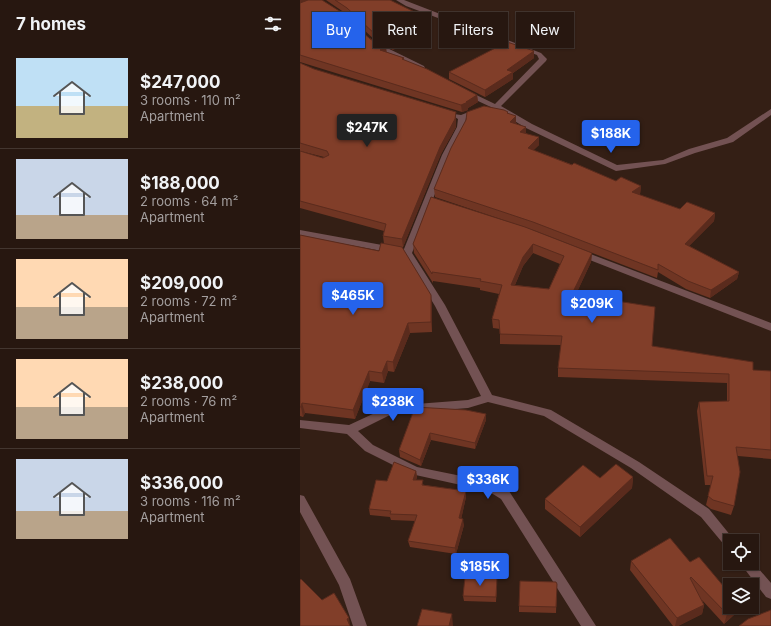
<!DOCTYPE html>
<meta charset="utf-8">
<style>
:root{--surface:#271710;--page:#33241e;--text:#f1f3f6;--muted:#a49f9f;--line:#433630;--accent:#2563eb}
body{margin:0;font-family:Inter,sans-serif;background:var(--page);color:var(--text);height:100vh;display:flex;flex-direction:column;font-size:15px;white-space:nowrap}
*{box-sizing:border-box;margin:0}
p{font-size:13px;color:var(--muted)}
.icon{flex:none;width:22px;height:22px;fill:none;stroke:currentColor;stroke-width:2;stroke-linecap:round;stroke-linejoin:round}
.map{position:relative;flex:1;overflow:hidden}
.sheet{display:flex;flex-direction:column;background:var(--surface);width:300px}
.sheet>*{flex:none}
.hud{position:absolute;left:12px;top:12px;width:380px;height:36px;display:flex;gap:8px}
.fabs{position:absolute;left:423px;top:534px;display:grid;gap:8px}
.fabs a{display:grid;place-items:center;width:36px;height:36px;border-radius:0px;background:var(--surface);box-shadow:0 1px 3px #0004,0 0 0 1px var(--line);font-size:20px}
.price{position:absolute;translate:-50% -34px;padding:0 9px;border-radius:4px;background:var(--accent);color:#fff;font-size:13px;line-height:26px;filter:drop-shadow(0 1px 2px #0008)}
.price::after{content:'';position:absolute;left:50%;top:24px;width:12px;height:9px;margin-left:-6px;background:inherit;clip-path:polygon(0 0,100% 0,50% 100%)}
.price.on{background:#222;color:#fff}
ul{padding:0;list-style:none}
li{display:flex;align-items:center;gap:12px;height:100px;padding:0 16px}
li+li{border-top:1px solid var(--line)}
li span{display:grid;place-items:center;flex:none;width:112px;height:80px;border-radius:0px;color:#555}
li>.icon{margin-inline-start:auto}
span .icon{width:48px;height:48px;fill:#fffc;stroke-width:1}
li b{font-size:17px}
h2{display:flex;justify-content:space-between;align-items:center;height:48px;padding:0 16px;font-size:17px}
.tag{padding:0 14px;border-radius:0px;background:var(--surface);box-shadow:0 1px 3px #0004,0 0 0 1px var(--line);font-size:14px;line-height:36px}
.tag.on{background:var(--accent);color:#fff}
main{display:flex;flex:1;min-height:0}
.map>svg:first-child{display:block}
.lines{fill:none;stroke-linecap:round;stroke-linejoin:round}
.minor{fill:#735253;fill-rule:evenodd}
.wall{fill:#6f3523;fill-rule:evenodd}
.shaded-wall{fill:#5a2b1d}
.building{fill:#813e29;stroke:#5a2b1d;fill-rule:evenodd}
</style>
<main>
<section class="sheet">
<h2>7 homes<svg class="icon" aria-label="filters" viewBox="0 0 24 24"><path d="M4 7h16M4 17h16"/><circle cx="9" cy="7" r="2"/><circle cx="15" cy="17" r="2"/></svg></h2>
<ul>
<li><span style="background:linear-gradient(#bfe0f5 60%,#c2b280 0)"><svg class="icon" aria-label="home" viewBox="0 0 24 24"><path d="M3 11l9-7 9 7M6 9v11h12V9"/></svg></span><div><b>$247,000</b><p>3 rooms · 110 m²</p><p>Apartment</p></div></li>
<li><span style="background:linear-gradient(#c9d6e8 70%,#b9a48a 0)"><svg class="icon" aria-label="home" viewBox="0 0 24 24"><path d="M3 11l9-7 9 7M6 9v11h12V9"/></svg></span><div><b>$188,000</b><p>2 rooms · 64 m²</p><p>Apartment</p></div></li>
<li><span style="background:linear-gradient(#ffd9b3 60%,#b9a48a 0)"><svg class="icon" aria-label="home" viewBox="0 0 24 24"><path d="M3 11l9-7 9 7M6 9v11h12V9"/></svg></span><div><b>$209,000</b><p>2 rooms · 72 m²</p><p>Apartment</p></div></li>
<li><span style="background:linear-gradient(#ffd9b3 60%,#b9a48a 0)"><svg class="icon" aria-label="home" viewBox="0 0 24 24"><path d="M3 11l9-7 9 7M6 9v11h12V9"/></svg></span><div><b>$238,000</b><p>2 rooms · 76 m²</p><p>Apartment</p></div></li>
<li><span style="background:linear-gradient(#c9d6e8 65%,#b9a48a 0)"><svg class="icon" aria-label="home" viewBox="0 0 24 24"><path d="M3 11l9-7 9 7M6 9v11h12V9"/></svg></span><div><b>$336,000</b><p>3 rooms · 116 m²</p><p>Apartment</p></div></li>
</ul>
</section>
<div class="map">
<svg width="471" height="626" viewBox="0 0 471 626">
<rect width="100%" height="100%" fill="#341f15"/>
<g class="lines">
<!-- minor -->
<path class="minor" d="M96,0H104L241,53L247,59L246,61L201,106L232,124L317,165L363,160L389,149L427,138L471,109V115L433,142L395,153L365,164L316,171L226,128L195,109L161,93L165,91H168L195,104L239,59L237,55L106,6Z
M75,42L124,66L125,68L124,70H118L73,45V43Z
M179,108H182V112L166,118L165,127L150,155L112,253L145,305L192,395L251,410L339,462L409,509L435,541H430V549L426,547L401,517L331,468L244,416L188,402L168,408L92,414L58,431L73,445L117,467L191,482L209,491L296,626H281L201,499L188,491L111,474L65,451L47,434L0,428V420L49,425L90,406L168,400L181,396L135,306L104,255L0,236V230L104,249L142,155L157,127L158,119L153,116L154,114L161,115Z
M280,250L471,323V331L277,255L275,253Z
M0,495L4,496L50,579L67,626H53L39,585L0,512Z
M452,561L471,583V599L466,597L440,563H452Z"/>
</g>
<!-- wall -->
<path class="wall" d="M0,0L86,47V52L104,58V60L177,95L178,102L168,108V110L162,112L0,62Z
M26,0H90L132,27L93,50L77,42L48,15Z
M234,51V58L213,73V79L185,97L149,79V72Z
M0,63L14,69L156,119V127L141,154L103,247H102L132,305V332L110,333L94,372L88,371L84,383L70,381L55,419L5,413L3,417L0,416V235L79,251L84,244L83,236L84,231L0,208V151L23,158L24,157L0,151Z
M208,112V114L216,123L226,133L239,145L233,150L316,181L341,186L340,194L339,195L380,209L415,213L414,221L389,246L439,272L437,279L410,298L386,289L358,272L357,278L233,230L135,197L134,189Z
M131,197L292,253L291,262L276,294L352,346L453,370L471,371V459L438,456L434,506L431,515L411,509L406,505L411,485H405L397,411L399,402L427,401V383L258,377V368L261,345L200,344V329L193,328L192,319L199,294L180,290V288L133,281V283L114,253L113,244ZM233,253L260,264L249,289L215,285L223,266Z
M115,407L186,414V420L175,449L131,440L121,466L100,457L99,450Z
M116,471L117,477L116,480L124,485L166,491V497L161,519L164,525L156,554L110,547L108,541L115,521L91,520L90,517L70,515L69,509L87,481Z
M333,477L332,488L280,537L245,509V499L300,478Z
M331,561L390,562L435,614L424,624L402,600L404,605L402,614L378,626H373L330,570Z
M197,584L196,602L164,601L163,596Z
M257,584L256,613L219,612V606Z"/>
<!-- shaded-wall -->
<path class="shaded-wall" d="M0,0H9L0,4Z
M131,20L132,27L93,50L92,43Z
M86,47L87,54L80,50Z
M234,51V58L213,73V79L185,97V90L207,70Z
M177,95L178,102L168,108V110L162,112L161,105Z
M156,112V127L141,154L103,247L102,239L140,147Z
M216,116V124L210,122Z
M226,127V134L220,132Z
M239,137V145L228,156V148Z
M341,186L340,194L332,200V192Z
M415,213L414,221L384,251L385,244Z
M233,244V253L223,266L211,294V285L223,257Z
M292,253L291,262L272,303V294Z
M439,272L437,279L410,298L411,290Z
M131,295L132,305V332L131,322Z
M108,323L110,333L94,372L93,362Z
M87,361L88,371L84,383L82,373Z
M69,371L70,381L55,419L53,410Z
M2,403L5,413L3,417L1,407Z
M186,414V420L175,449V443Z
M130,433L131,440L121,466L120,460Z
M116,471L117,477L114,486L113,480Z
M333,477L332,488L280,537V527Z
M166,491V497L160,525L159,518Z
M163,519L164,525L156,554L155,548Z
M404,605L402,614L378,626H375L377,618Z
M435,607H437L435,614L424,624L427,614Z
M152,614L153,626H149Z
M49,618L50,624L49,625L47,619Z"/>
<!-- building -->
<path class="building" d="M8,0H22L41,12L70,39L86,47L80,50L104,58L102,59L127,69L177,95L166,102H168L161,105L0,55V3Z
M35,0H90L131,20L92,43L76,35L47,8Z
M207,42L234,51L207,70L213,72L185,90L149,72Z
M0,63L14,69L156,112L155,119L140,147L102,239L83,236L86,224L0,201V151L23,158L29,155L27,151L0,143Z
M184,106L204,110L208,112L207,113L216,116L210,122L226,127L220,132L239,137L228,148L272,165L274,163L316,181L321,177L341,186L332,192L380,209L387,202L415,213L385,244L439,272L411,290L388,281L358,264V270L233,222L134,189L151,148L166,120L167,112Z
M131,197L225,227L292,253L272,294L355,307L352,346L453,362V370L471,371V450L436,447L440,472L434,506L413,500L408,496L413,476H407L399,402L429,401V374L258,368L262,336L200,334L199,320L192,319L202,285L180,281L181,279L132,272V274L113,244ZM233,244L264,256L249,289L211,285L223,257Z
M0,235L79,251L81,243L102,247L131,295V322L108,323L93,362L87,361L82,373L69,371L53,410L2,403L1,407H0Z
M115,407L166,410L186,414L175,443L130,433L120,460L99,450Z
M94,462L116,471L113,480H123L122,485L166,491L159,518L163,519L155,548L108,541L117,515L90,514L91,511L69,509L76,480L87,481Z
M316,464L333,477L280,527L245,499L283,465L300,478Z
M370,538L390,562L399,557L430,594V607H435L427,614L391,577L390,578L404,605L377,618L331,561Z
M165,577L197,578L196,597L163,596Z
M1,579L22,600L34,593L49,618L47,619L50,626H0V580Z
M220,581L256,582L257,584L256,607L219,606Z
M122,609L152,614L149,626H117Z
M471,610V626H439L448,619Z"/>
</svg>
<div class="fabs">
<a><svg class="icon" aria-label="locate" viewBox="0 0 24 24"><circle cx="12" cy="12" r="6"/><path d="M12 2v4M12 18v4M2 12h4M18 12h4"/></svg></a>
<a><svg class="icon" aria-label="layers" viewBox="0 0 24 24"><path d="M12 4l9 5-9 5-9-5zM3 14l9 5 9-5"/></svg></a>
</div>
<b class="price on" style="left:67px;top:148px">$247K</b>
<b class="price" style="left:311px;top:154px">$188K</b>
<b class="price" style="left:53px;top:316px">$465K</b>
<b class="price" style="left:292px;top:324px">$209K</b>
<b class="price" style="left:93px;top:422px">$238K</b>
<b class="price" style="left:188px;top:500px">$336K</b>
<b class="price" style="left:180px;top:587px">$185K</b>
<div class="hud">
<a class="tag on">Buy</a>
<a class="tag">Rent</a>
<a class="tag">Filters</a>
<a class="tag">New</a>
</div>
</div>
</main>
